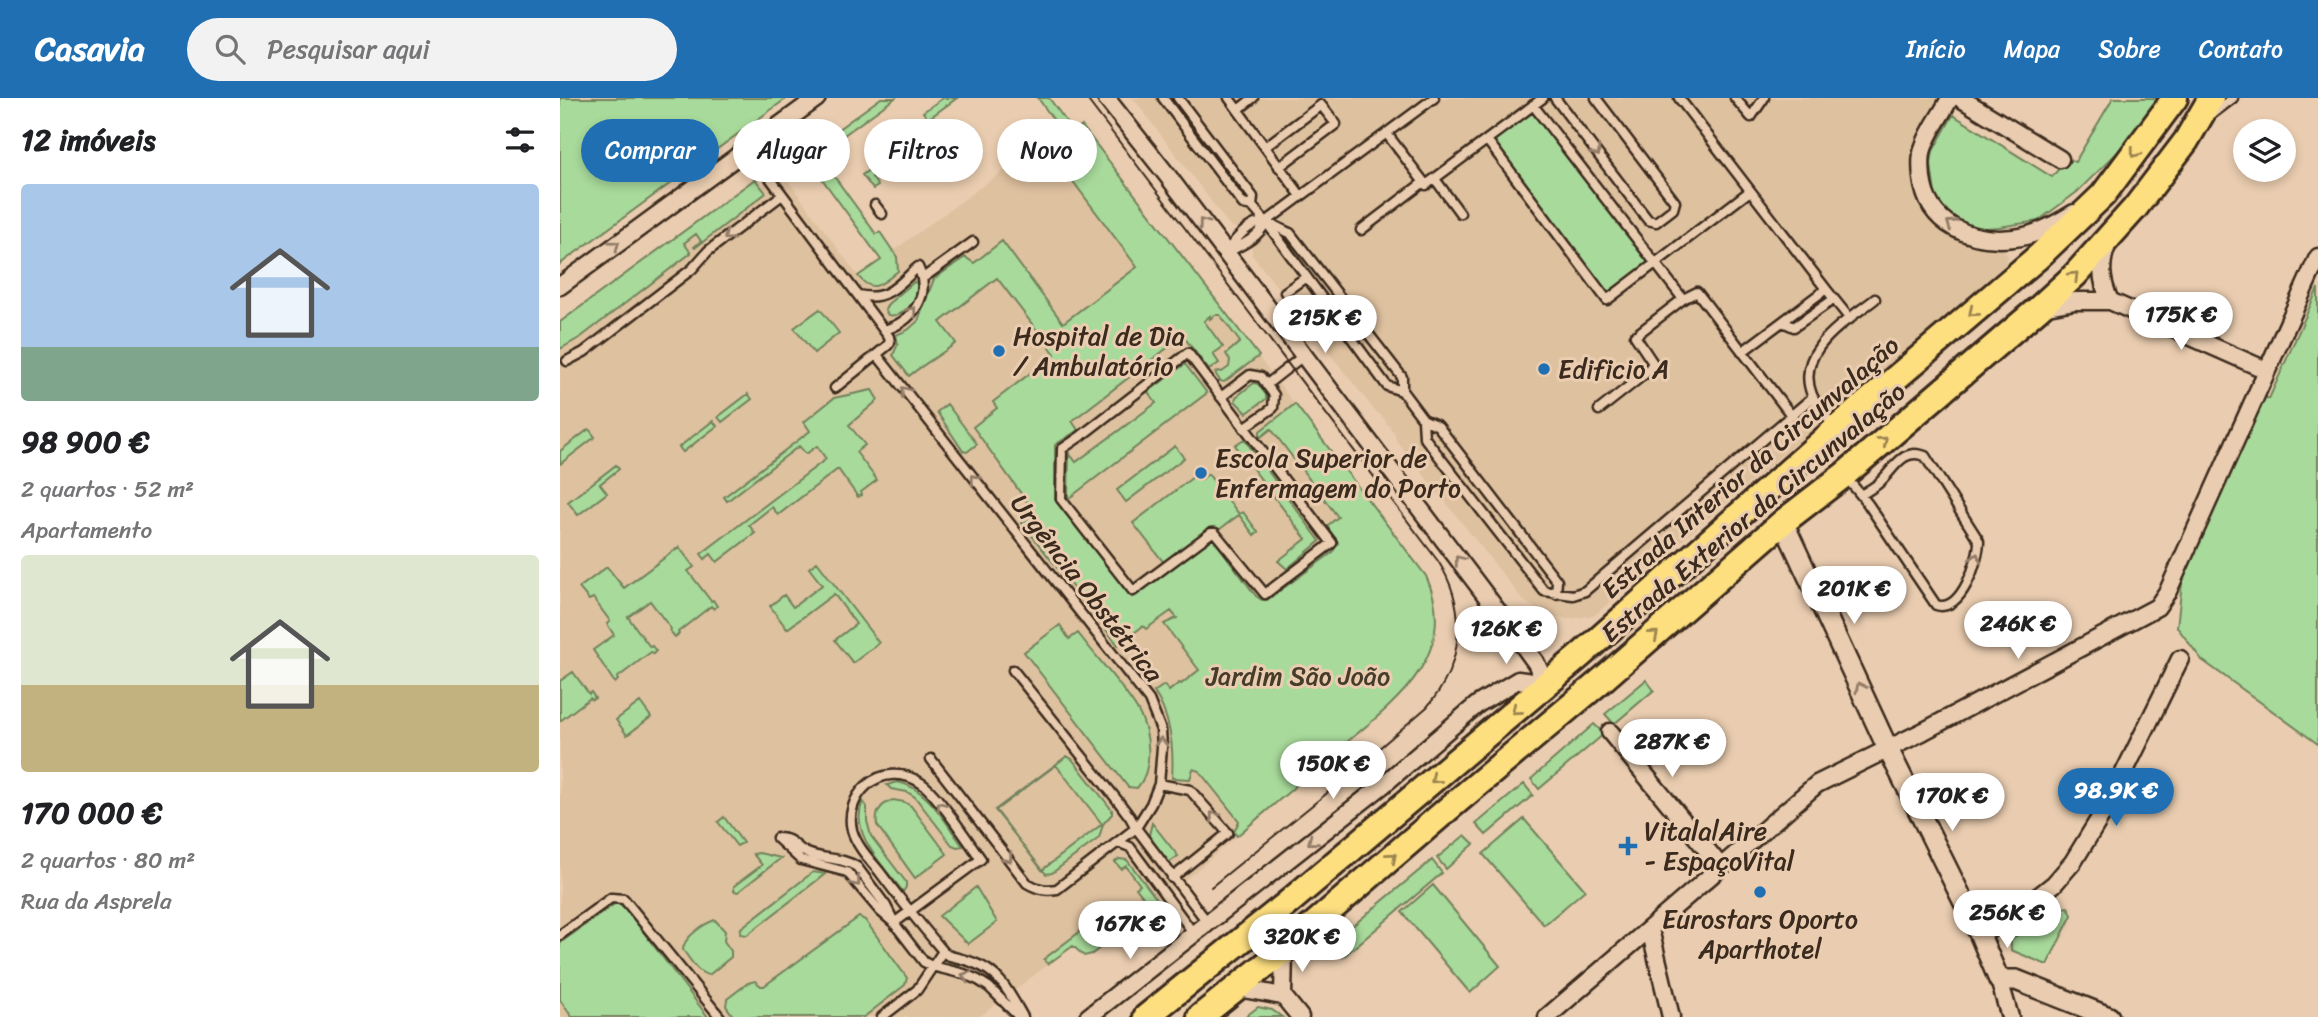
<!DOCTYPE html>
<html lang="pt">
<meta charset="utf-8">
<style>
:root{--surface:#fff;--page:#f2f2f2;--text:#202124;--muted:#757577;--accent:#1f6fb2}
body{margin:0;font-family:Sriracha,sans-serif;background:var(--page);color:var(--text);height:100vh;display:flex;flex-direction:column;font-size:26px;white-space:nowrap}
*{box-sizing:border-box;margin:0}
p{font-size:23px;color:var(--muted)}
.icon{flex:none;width:38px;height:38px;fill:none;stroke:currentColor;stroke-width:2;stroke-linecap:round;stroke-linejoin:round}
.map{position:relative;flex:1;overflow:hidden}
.details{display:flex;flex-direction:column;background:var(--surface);width:560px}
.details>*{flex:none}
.hud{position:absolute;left:21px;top:21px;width:665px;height:63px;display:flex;gap:14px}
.controls{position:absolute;left:1673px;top:21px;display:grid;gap:14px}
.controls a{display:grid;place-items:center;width:63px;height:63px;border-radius:50%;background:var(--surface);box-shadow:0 4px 10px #0003;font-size:35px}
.price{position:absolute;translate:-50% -60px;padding:0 16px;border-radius:24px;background:#fff;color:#222;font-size:23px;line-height:46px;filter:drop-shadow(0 2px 4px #0008)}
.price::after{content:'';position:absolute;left:50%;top:42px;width:21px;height:16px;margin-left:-10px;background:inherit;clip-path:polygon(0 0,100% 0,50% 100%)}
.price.on{background:var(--accent);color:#fff}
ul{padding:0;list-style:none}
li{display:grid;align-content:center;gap:14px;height:371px;padding:0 21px}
li span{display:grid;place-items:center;height:217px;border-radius:7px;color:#555}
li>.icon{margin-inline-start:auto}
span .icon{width:126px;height:126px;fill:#fffc;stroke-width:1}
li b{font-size:30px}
h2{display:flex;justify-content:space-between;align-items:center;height:84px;padding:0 21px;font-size:30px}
.chip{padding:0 24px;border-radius:32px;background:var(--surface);box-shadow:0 4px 10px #0003;font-size:24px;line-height:63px}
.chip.on{background:var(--accent);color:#fff}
header{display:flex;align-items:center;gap:42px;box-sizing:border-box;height:98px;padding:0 35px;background:var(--accent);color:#fff}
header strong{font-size:33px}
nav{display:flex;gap:38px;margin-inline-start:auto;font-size:24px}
.search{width:490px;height:63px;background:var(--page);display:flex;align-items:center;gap:18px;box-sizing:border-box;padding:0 24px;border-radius:38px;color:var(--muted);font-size:26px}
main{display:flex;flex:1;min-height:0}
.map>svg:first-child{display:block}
.built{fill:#dec19f}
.green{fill:#a8da9b;stroke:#72825c;stroke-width:2;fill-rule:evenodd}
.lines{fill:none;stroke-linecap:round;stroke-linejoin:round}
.service-casing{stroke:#3b2a1e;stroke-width:13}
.minor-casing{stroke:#3b2a1e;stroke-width:21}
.tertiary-casing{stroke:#3b2a1e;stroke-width:24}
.primary-casing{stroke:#3b2a1e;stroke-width:30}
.service{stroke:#eacdb0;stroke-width:8}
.minor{stroke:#eacdb0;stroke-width:16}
.tertiary{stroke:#eacdb0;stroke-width:19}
.primary{stroke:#fddf80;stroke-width:24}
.tram{stroke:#3b2a1e;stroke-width:2}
.oneway{stroke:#927c67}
.oneway2{stroke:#9c844f}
.poi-dot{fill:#1f6fb2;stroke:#eacdb0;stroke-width:2.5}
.labels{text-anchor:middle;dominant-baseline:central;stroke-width:6;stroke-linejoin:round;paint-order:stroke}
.poi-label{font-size:26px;fill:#3b2a1e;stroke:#eacdb0;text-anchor:start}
.street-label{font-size:26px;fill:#3b2a1e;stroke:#eacdb0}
.park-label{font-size:26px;fill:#463c2a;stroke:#eacdb0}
</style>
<header>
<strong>Casavia</strong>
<div class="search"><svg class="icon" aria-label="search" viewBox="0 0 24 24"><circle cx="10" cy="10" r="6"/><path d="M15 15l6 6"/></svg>Pesquisar aqui</div>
<nav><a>Início</a><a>Mapa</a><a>Sobre</a><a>Contato</a></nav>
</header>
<main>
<section class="details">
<h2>12 imóveis<svg class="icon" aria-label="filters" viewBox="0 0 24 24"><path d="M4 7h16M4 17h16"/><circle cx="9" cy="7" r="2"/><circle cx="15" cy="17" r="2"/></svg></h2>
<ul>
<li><span style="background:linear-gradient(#a9c7e8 75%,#7fa58c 0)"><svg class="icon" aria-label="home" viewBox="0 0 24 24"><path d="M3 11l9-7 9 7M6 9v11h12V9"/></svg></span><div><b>98 900 €</b><p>2 quartos · 52 m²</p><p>Apartamento</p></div></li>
<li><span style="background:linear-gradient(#dfe7d0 60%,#c2b280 0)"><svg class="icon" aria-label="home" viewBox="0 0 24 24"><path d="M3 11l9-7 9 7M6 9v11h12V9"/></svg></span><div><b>170 000 €</b><p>2 quartos · 80 m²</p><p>Rua da Asprela</p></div></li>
</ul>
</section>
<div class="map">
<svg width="1758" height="919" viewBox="0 0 1758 919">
<rect width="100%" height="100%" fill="#eacdb0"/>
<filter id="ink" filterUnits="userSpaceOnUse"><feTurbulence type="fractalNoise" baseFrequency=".0143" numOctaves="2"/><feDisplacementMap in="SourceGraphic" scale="14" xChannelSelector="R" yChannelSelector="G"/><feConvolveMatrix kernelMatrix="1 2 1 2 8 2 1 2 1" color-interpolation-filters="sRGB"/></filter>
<g filter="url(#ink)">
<!-- built -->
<path class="built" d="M573,0H1377L1382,3L1358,44L1353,81L1363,114L1379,132L1403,145L1441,149L1448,158L1446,166L1281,309L1270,308L1260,299L1250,304L1256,328L1035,517L1009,521L985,517L964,503L836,342L834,335L821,317L815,313L692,157V151L677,131L669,127Z
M508,26L513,36L522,28L866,478L872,492L876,511L872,547L865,564L855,581L828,610L604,800L532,856L524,858L513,848L419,919H0V224L195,81L201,88L221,73L298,178Z"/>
<!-- green -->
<path class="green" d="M0,0H227L0,166Z
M321,0H335L258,56L316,136L320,134L337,159L338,173C323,185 313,197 298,178L321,162L244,56Z
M383,0H397L368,21L363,14Z
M478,0H489L508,26L471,53L466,46L495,24Z
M1553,0H1598L1562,50L1517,94L1478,123L1439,129L1412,131L1398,126L1384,113L1375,96L1371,66L1373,53L1393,17L1492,79L1507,61L1515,64Z
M973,7L1095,165L1047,202L927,42Z
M352,22L357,29L331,48L326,41Z
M522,28L699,258L664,284L660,283L655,275L659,273L662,274L669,269L670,262L666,256L680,244L660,217H655L650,221V218L644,223L663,249L653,256L659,265L649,272L623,238L512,323L518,332L495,347V402L572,499L650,441L654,442L696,498L702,502H707L773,454L777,445L767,428L778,419L711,331L701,339L700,338V333L735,306L866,478C903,559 830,608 776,653C743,682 710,710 677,738L674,734L679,723L639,673L633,671L630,681L612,680C614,650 611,619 594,594L604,587L609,593L619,585L621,586L639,572L604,526L617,520L611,513L586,531L583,528L558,547L462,425L475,415L413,329L437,310L433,304L495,256L437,180L380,224L396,245C380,257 364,266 349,278L333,257L338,246L336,237L348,232L358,223L374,181L405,159L414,165L442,143L503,225L577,169L491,54Z
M361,34L363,37L320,68L323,71L312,79L318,88L313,91L302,77Z
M195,81L206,95L135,150L134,149L141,143L136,136L124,145L131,155L21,239L0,251V224Z
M354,184L357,185L359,191C354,205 344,220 328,217L325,212L328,206Z
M1758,190V646L1642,562L1617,529L1623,476L1703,298L1709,301Z
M260,211L279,235L254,255L234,230Z
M625,266L647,295L508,401L509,355L516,364L596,305L588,294Z
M694,285L698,286L706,297V301L687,315L675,303L676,299Z
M312,292L318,302L289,327L305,347L296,354L317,382L301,394L302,397L298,399L278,371L218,417L212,409L189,427L195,435L157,464L151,456L145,461L141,456L266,361L257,348L246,356L239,348L167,403L164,399L250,333L244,324L274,300Z
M188,296L192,301L162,324L158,319Z
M387,306L417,346L407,354L403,353L377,314Z
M153,323L157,328L123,354L119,349Z
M29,331L35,339L0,366V353Z
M684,341L760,443L727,471L718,463L746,441L675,347Z
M615,348L624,360L566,404L557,392Z
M56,367L59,371L40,386L47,395L18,417L8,404Z
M637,376L642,381L648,376L679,416L683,414L698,434L694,437L679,417L660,431L654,429L605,466L573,425Z
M119,449L134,469L128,473L151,503L153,502L157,508L154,511L151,508L118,534L119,536L115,539L110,533L111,531L90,503L68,519L90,549L92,548L96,553L93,556L91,554L57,580L58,582L55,585L33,552L54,537L47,526L50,523L33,500L29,502L19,490L47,469L64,490Z
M257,464L319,545L293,565L275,542L296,526L274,496L227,531L210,508L224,497L233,509L262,487L249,470Z
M500,527L509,541L518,535C536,559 563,588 578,613C590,634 594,671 577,690L568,689L464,554Z
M13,574L29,596L31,594L35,600L32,602L30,600L0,623V583Z
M1086,582L1094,592L1054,626L1045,616Z
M80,604L91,619L67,637L56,622Z
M1034,626L1044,636L979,691L971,681Z
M507,658L512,661L552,712V716L543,726L539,740L492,775L486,776L435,712ZM496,667L542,726L482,772L436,712Z
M337,684C368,689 386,726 403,748L397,749L392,747L355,699L347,694L331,691L327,687Z
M964,686L973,697L926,737L916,726Z
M333,702L344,704L351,708L387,756L355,780L317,727C315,714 321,706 333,702Z
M303,703L307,709V723L311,738L346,784V789L343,794C325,769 288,736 303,703Z
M164,719L183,745L177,748L158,724Z
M964,721L1025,792L984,827L923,756Z
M592,725L618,758L607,766L588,741Z
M905,737L914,746L886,771L877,760Z
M199,755L221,760L178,794L174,793V788L202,767L193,756Z
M559,761L567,762L599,804L532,856L524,858L513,848L488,866L484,861L538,820L549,827L583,799L576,790L580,787L566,768L561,771L555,764Z
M872,762L882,775L783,859L772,845Z
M253,774L265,776L187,837L180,836L181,830Z
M873,787L940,868L910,895L842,814Z
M416,789L437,824L408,846L379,818Z
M56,805L65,810L148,919H12L0,902V845Z
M1508,809L1512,817L1487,867L1451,852V843L1454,839L1502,810Z
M299,819L305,822L347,880L345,887L304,919H174L166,908L167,901L188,885L195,883L201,888H204Z
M155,822L165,833L164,843L171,853V859L149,877C138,876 130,861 123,852C123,840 143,826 155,822Z
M698,909L712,912L722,919H685Z"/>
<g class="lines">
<defs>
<path id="service" d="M603,0L683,106L692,108L706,124L827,288L842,293L863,321L878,328L997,483L996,496
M618,0L693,99L692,108
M669,0L741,98
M995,0L1088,122L1096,124L1113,111L1115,104L1036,0
M1119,0L1266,191L1182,254
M1175,0L1191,19L1204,0
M973,7L1123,201L1137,194L1231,317
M678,12L693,0
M1652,16L1673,0
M827,36L866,87L983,0
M927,42L1047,202L1190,93
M705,49L761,7L776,26L719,69
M201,68L329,239L330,244L327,248L275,290
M875,81L900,115
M315,107L322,116
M801,132L864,84
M670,153C684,146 699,139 706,124L874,0
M665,155C674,144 688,124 704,124C712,125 722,132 730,135L842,279V293
M363,180L413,144
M725,194L746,179
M298,197C327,204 338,187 358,169C372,198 352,224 324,232
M1274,201L1290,221
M1223,224L1234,229L1274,201L1266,191
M628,255L772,445L705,496L655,435H651L573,493L501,401L502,351L521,338Z
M317,257L589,602L601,632L602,649L599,686L591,706L576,730L497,791C485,793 477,791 467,785L371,661
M7,263L24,254L132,171L148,153L222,97
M706,287L743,258
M661,299L690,277L701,279L714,297L713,310L684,330
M1039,312L1086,275L1093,265L1075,238L1123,201
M863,321L864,339L984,493L1013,497L1025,493L1253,299
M1274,329C1267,319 1257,308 1252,297C1234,252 1286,224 1315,201
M1286,380C1294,388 1301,397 1308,406L1376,507C1401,516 1419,462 1419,443L1365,358C1343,349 1334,371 1320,384C1315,389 1307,393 1301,397
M453,572L558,703L570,719L576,730L648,825
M599,686L630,692L668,735L612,780
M217,740L241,762L287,774L320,813L334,825L364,864L372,868L404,876L418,882L429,889L459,919
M217,740C235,740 234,750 247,755C264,762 282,759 297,769L326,808L333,822
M555,746L560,745L570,749L634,836
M334,825L421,761C408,743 377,695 361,685C344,673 321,674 306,688C294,699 288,716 292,732C296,747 309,761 319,773C339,800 361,827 383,853L387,857C396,860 405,861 414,865C440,874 450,896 463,919
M0,837L51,800L64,801L160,919
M322,919L357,892L383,853"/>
<path id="minor" d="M546,0L607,77L955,536L976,565L986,586
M1390,0C1382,16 1370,31 1364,48C1360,57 1361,70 1362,80C1367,127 1411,145 1454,140C1475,138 1496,126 1514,115
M1400,0L1500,61
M1548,145C1539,166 1541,183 1550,203
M0,188L257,0
M1482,209L1515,203H1550L1706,272
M1050,634L1161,769
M1090,831L1111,919
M1420,837L1465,809L1494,786L1513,764L1549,705L1620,561
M1439,882L1450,919
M678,890L723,898L740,919
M723,898L724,852
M528,919L823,687L918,606L958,582L986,586
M987,919L1257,686L1364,633L1597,509L1608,493L1758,159"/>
<path id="tertiary" d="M1223,424L1328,651L1420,837L1439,882H1456L1549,919"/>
<path id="primary" d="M586,919L729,804L1022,556L1276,331L1478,159L1543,97L1615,0
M640,919L724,852L888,711L1042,582L1223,424L1284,377L1479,210L1515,177L1575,110L1626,43L1651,0"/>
</defs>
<!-- service casing -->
<use href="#service" class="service-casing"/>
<!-- minor casing -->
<use href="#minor" class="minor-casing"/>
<!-- tertiary casing -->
<use href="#tertiary" class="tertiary-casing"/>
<!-- primary casing -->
<use href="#primary" class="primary-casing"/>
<!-- service -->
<use href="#service" class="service"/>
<!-- minor -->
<use href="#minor" class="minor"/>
<!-- tertiary -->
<use href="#tertiary" class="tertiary"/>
<!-- primary -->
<use href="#primary" class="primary"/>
<!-- tram -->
<path class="tram" d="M526,0L878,463C908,510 904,566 867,609L766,696L651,789"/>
</g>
<!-- one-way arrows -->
<defs><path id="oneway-chevron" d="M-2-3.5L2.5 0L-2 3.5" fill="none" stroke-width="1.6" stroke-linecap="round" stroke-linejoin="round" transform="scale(1.75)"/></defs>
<g class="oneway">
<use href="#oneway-chevron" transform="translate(1036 54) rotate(53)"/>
<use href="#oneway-chevron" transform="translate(643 125) rotate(-127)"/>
<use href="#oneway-chevron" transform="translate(1391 126) rotate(-145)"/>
<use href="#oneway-chevron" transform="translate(168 138) rotate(143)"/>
<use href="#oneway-chevron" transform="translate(55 147) rotate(-36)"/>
<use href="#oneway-chevron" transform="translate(352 213) rotate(-53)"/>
<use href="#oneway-chevron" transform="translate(345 293) rotate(-128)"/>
<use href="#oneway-chevron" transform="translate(415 381) rotate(-128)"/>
<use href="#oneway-chevron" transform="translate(1416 460) rotate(-73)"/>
<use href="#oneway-chevron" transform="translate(899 462) rotate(-128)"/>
<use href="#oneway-chevron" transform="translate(1300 589) rotate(-115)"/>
<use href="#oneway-chevron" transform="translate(601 644) rotate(-91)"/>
<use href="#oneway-chevron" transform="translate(381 708) rotate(-128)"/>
<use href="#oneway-chevron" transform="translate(654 718) rotate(-129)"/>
<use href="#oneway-chevron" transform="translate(752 743) rotate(142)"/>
<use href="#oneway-chevron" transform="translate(448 760) rotate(52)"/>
<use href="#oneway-chevron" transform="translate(296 784) rotate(50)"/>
<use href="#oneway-chevron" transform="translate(406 878) rotate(-161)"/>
</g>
<g class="oneway2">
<use href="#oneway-chevron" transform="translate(1575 55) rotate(127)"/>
<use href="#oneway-chevron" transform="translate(1514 178) rotate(-45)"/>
<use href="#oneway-chevron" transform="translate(1413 214) rotate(140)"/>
<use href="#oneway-chevron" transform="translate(1323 343) rotate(-40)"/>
<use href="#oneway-chevron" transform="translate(1094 537) rotate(-41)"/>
<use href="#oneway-chevron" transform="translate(956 612) rotate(140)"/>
<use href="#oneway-chevron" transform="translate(875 681) rotate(140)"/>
<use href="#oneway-chevron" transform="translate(832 759) rotate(-41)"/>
</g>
</g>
<!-- markers -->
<g class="poi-dot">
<circle cx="439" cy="253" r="7"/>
<circle cx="984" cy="271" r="7"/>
<circle cx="641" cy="375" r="7"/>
<path d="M1064.5 737.5h7v7h7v7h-7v7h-7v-7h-7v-7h7z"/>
<circle cx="1200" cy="794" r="7"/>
</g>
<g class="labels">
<!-- poi labels -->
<g class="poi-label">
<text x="453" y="238">Hospital de Dia<tspan x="453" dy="30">/ Ambulatório</tspan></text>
<text x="998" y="271">Edificio A</text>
<text x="655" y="360">Escola Superior de<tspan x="655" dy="30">Enfermagem do Porto</tspan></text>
<text x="1084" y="733">VitalalAire<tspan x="1084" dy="30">- EspaçoVital</tspan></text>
<text x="1200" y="821" text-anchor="middle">Eurostars Oporto<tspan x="1200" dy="30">Aparthotel</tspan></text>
</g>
<!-- street labels -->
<g class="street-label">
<text transform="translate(1190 369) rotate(-41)">Estrada Interior da Circunvalação</text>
<text transform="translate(1193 414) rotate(-40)">Estrada Exterior da Circunvalação</text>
<text transform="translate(527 490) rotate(52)">Urgência Obstétrica</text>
</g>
<!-- park labels -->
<g class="park-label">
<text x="738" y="578">Jardim São João</text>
</g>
</g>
</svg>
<div class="controls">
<a><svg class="icon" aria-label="layers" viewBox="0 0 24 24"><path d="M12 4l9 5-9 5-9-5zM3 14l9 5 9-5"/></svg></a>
</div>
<b class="price" style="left:1621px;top:254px">175K €</b>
<b class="price" style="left:765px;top:257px">215K €</b>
<b class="price" style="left:1294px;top:528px">201K €</b>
<b class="price" style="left:1458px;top:563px">246K €</b>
<b class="price" style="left:946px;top:568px">126K €</b>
<b class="price" style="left:1112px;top:681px">287K €</b>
<b class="price" style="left:773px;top:703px">150K €</b>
<b class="price on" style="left:1556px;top:730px">98.9K €</b>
<b class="price" style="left:1392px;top:735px">170K €</b>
<b class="price" style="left:1447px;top:852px">256K €</b>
<b class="price" style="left:570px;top:863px">167K €</b>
<b class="price" style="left:742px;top:876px">320K €</b>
<div class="hud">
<a class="chip on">Comprar</a>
<a class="chip">Alugar</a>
<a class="chip">Filtros</a>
<a class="chip">Novo</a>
</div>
</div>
</main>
